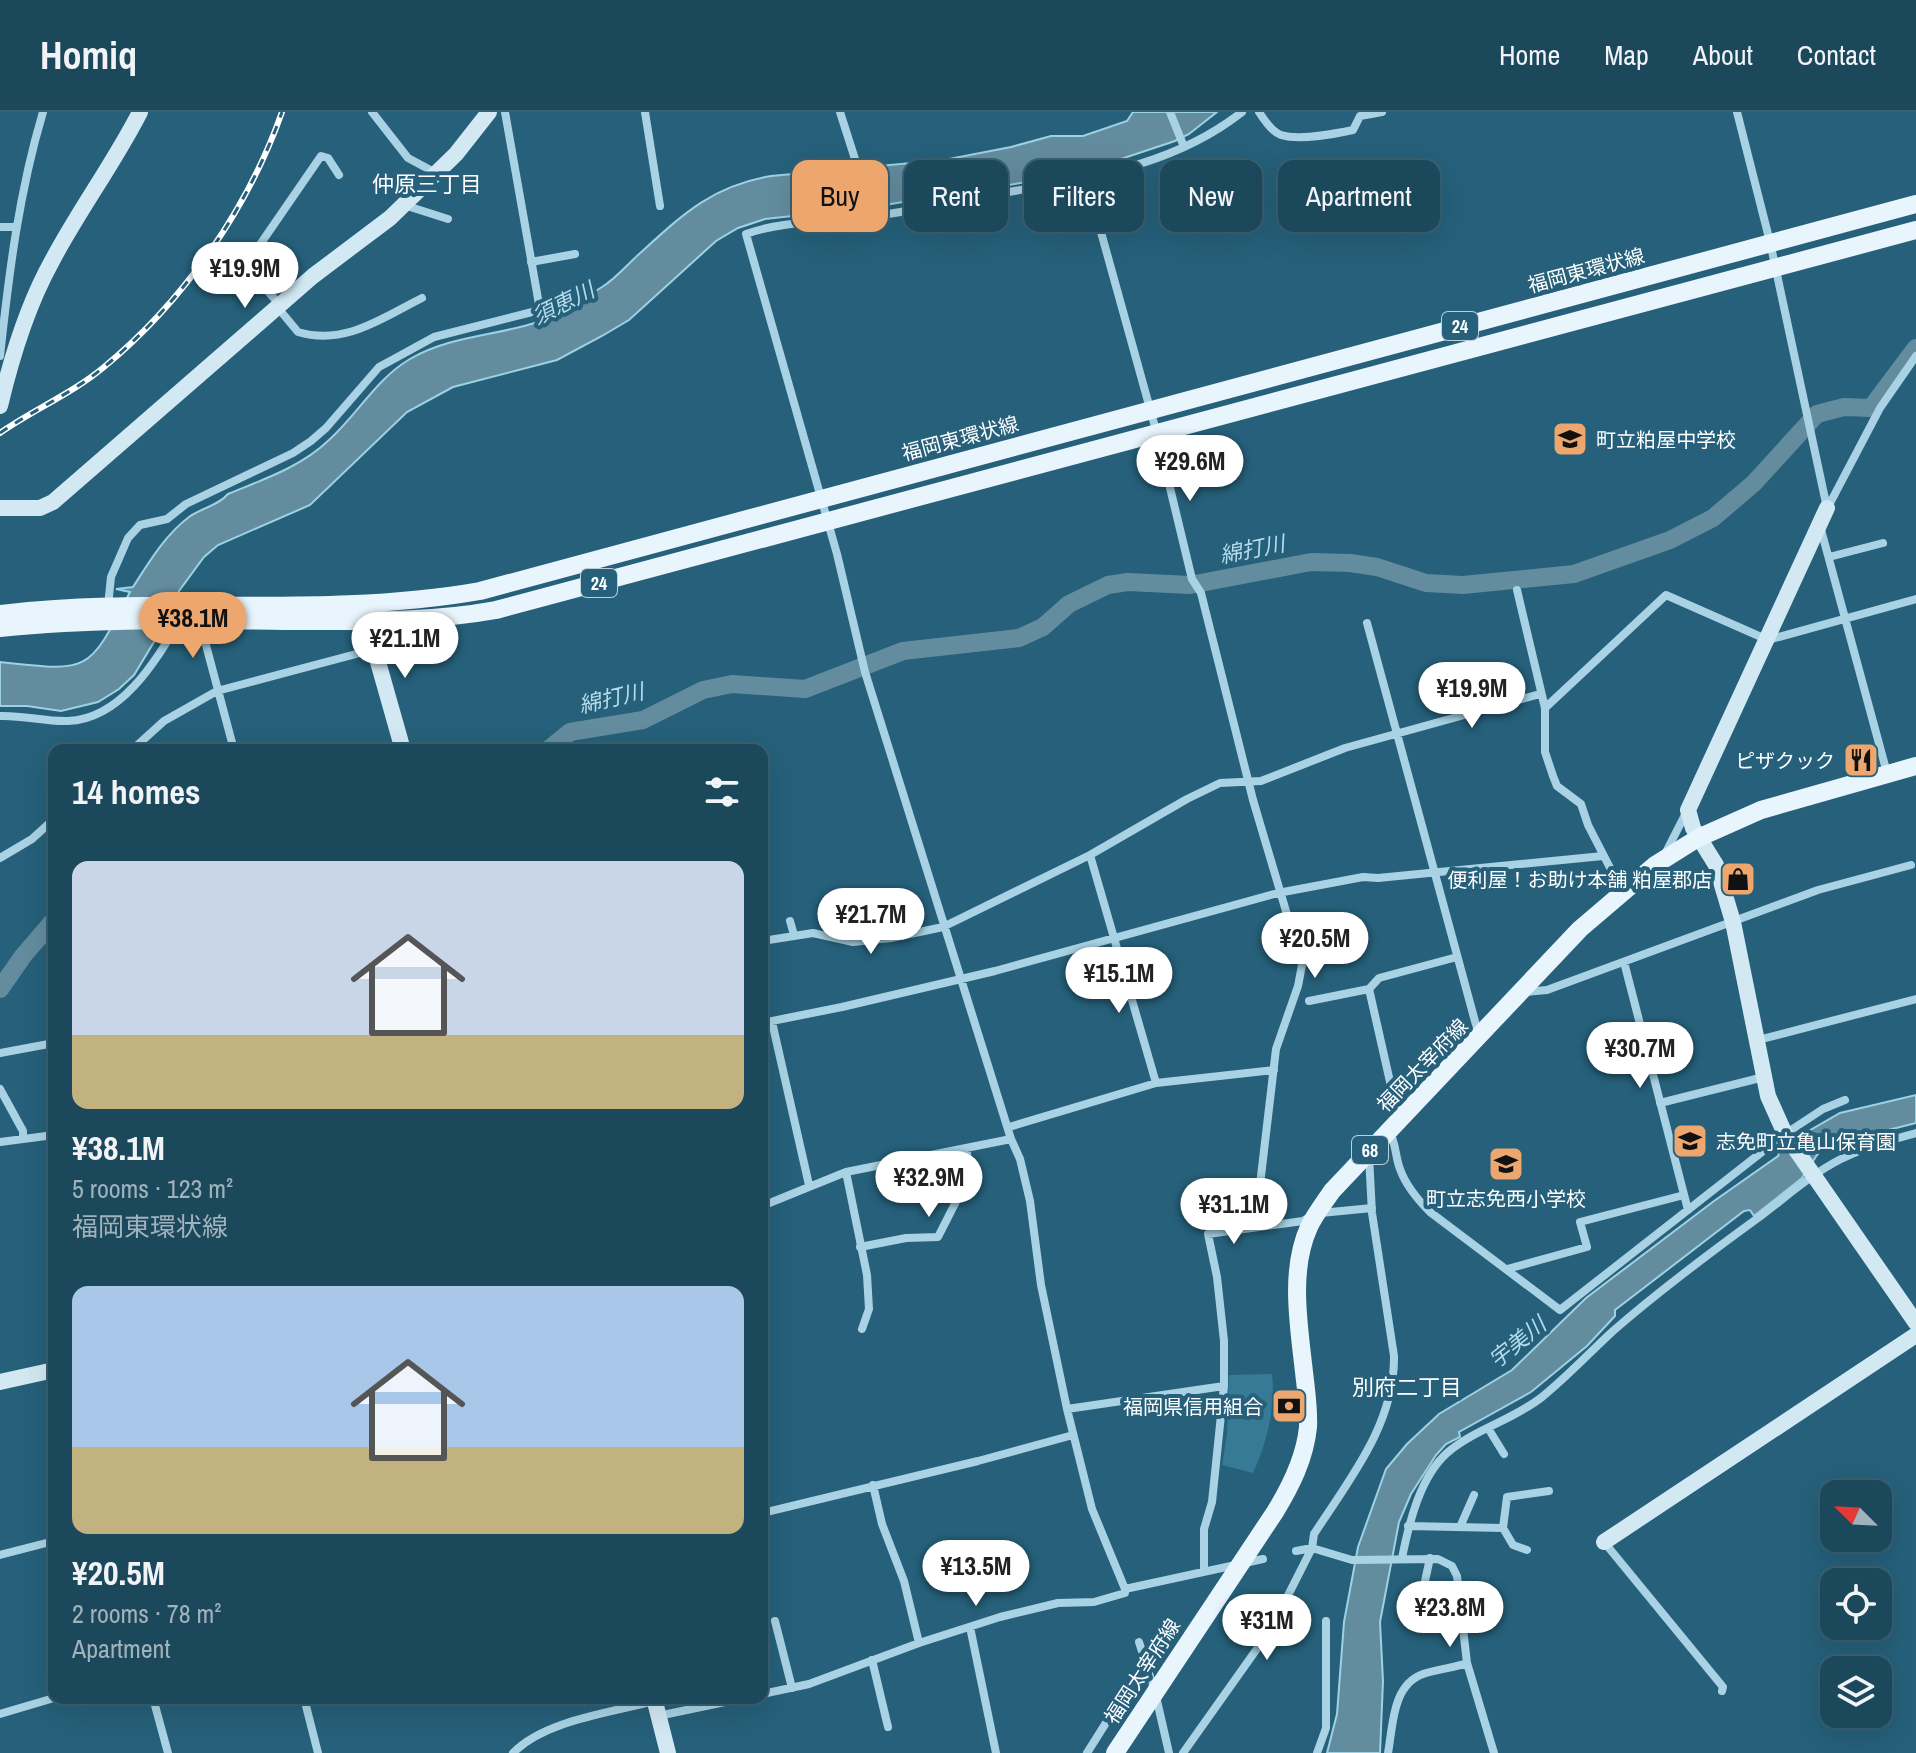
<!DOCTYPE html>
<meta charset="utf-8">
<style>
:root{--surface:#1c485c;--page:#295265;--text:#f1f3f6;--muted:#a0b2bb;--line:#3a6072;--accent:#eda76e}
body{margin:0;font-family:"Archivo Narrow","Noto Sans JP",sans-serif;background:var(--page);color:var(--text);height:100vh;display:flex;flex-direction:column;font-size:30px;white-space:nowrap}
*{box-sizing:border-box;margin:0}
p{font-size:26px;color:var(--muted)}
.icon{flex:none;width:44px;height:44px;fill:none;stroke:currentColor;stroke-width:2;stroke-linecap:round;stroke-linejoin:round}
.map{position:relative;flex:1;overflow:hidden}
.details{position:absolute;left:48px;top:632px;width:720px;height:960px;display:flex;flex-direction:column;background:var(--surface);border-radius:16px;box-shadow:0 8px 32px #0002,0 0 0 2px var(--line)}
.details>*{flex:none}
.guide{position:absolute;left:792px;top:48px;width:760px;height:72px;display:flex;gap:16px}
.needle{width:52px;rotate:294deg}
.controls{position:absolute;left:1820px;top:1368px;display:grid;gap:16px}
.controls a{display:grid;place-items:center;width:72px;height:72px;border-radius:16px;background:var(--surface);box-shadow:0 8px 32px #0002,0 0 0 2px var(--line);font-size:40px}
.price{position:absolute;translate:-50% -68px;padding:0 18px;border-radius:28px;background:#fff;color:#222;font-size:26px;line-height:52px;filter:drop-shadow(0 2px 4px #0008)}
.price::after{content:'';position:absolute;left:50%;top:48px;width:24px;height:18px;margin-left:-12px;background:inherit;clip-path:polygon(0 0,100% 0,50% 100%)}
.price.active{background:var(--accent);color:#111}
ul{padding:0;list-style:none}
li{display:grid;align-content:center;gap:16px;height:424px;padding:0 24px}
li span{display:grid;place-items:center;height:248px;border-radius:16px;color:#555}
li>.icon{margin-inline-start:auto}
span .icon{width:144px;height:144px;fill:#fffc;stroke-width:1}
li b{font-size:34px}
h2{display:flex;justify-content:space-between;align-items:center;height:96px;padding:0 24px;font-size:34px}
.tag{padding:0 28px;border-radius:16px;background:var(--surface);box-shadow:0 8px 32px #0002,0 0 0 2px var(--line);font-size:28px;line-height:72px}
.tag.active{background:var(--accent);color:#111}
header{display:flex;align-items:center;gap:48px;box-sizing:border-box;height:112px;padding:0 40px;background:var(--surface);border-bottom:2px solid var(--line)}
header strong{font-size:38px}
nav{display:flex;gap:44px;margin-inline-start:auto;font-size:28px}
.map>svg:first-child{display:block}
.green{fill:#367a95}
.water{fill:#638d9f;stroke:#9dd1e4;stroke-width:2}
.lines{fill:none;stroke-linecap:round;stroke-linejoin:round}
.river{stroke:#638d9f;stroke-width:18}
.street{stroke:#a9d3e4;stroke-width:8}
.secondary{stroke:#d2e9f4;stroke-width:16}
.primary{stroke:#e9f5fc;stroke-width:18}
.rail-casing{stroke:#fff;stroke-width:6}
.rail{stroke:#26607a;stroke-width:3;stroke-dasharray:9;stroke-linecap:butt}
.labels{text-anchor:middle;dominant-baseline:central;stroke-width:8;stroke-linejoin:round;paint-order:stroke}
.shield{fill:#26607a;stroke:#becfd7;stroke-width:2}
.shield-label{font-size:18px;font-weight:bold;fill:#fff}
.street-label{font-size:20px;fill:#fff;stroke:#26607a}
.poi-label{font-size:20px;fill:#fff;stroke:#26607a;text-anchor:end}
.neighbourhood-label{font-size:22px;fill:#fff;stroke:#26607a}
.water-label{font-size:22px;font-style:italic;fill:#b4dcec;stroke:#26607a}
</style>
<header>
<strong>Homiq</strong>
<nav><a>Home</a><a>Map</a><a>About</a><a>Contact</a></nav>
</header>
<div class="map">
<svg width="1916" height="1641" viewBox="0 0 1916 1641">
<rect width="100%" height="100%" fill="#26607a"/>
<!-- green -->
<path class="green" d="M1272,1262C1276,1295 1267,1331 1253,1361L1222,1353L1227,1322L1229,1263Z"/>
<!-- water -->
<path class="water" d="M1133,0H1217L1189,22L1175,29L1094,56L1061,61L1027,70L866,96L765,107L738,116L716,129L629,208L602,224L557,248L453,275L407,300L310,393L218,433L204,445L179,479L160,520L134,563L119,577L98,590L61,599L27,594H0V550C91,560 88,561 130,480L116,477L133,475C149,450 165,423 189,405C201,396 218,394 228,382C262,368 301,355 329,328C357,303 377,266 410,247C449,224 495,224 538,210C560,204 582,187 602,175C615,167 626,154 638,143C681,104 711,74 771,64L944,48L1011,35L1051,24H1083L1127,9Z
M1916,983V1011L1841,1030L1829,1037L1826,1035L1817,1043L1802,1066L1754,1104L1750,1098L1744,1099L1615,1198V1204L1587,1234L1531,1280L1459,1320L1460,1325L1446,1332L1436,1343L1411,1382L1399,1410L1380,1510L1383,1569L1380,1641H1327L1337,1602L1344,1510L1358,1435L1386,1357L1407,1332L1439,1302L1512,1258L1586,1186L1714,1089L1778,1044L1781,1035L1840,1001Z"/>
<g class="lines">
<!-- river -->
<path class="river" d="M548,638L570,620L643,608L703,578L732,572L805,577L903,539L1019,526L1043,515L1069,492L1108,473L1128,470L1190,473L1311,450L1350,451L1377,455L1426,471L1463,473L1574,462L1670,428L1713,406L1754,371L1817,302L1844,295L1871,296L1916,236
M0,877L23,844L54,808"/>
<!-- street -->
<path class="street" d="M372,0L408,46L436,61
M645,0L660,94
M840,0L855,47L862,106
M1170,0L1184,35
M1242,0C1172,55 1089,65 1004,81C956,90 908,100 860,106C822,111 782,109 746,122L837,442L865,560L1011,1027L1020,1047L1030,1089L1041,1173L1067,1297L1092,1397L1125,1477L1263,1447
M1259,0C1264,8 1272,20 1281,23C1300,29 1334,22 1353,18L1360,4L1382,0
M1737,0L1770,130L1827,396
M1086,66L1157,322L1192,467L1201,481L1253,688L1302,853L1298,874L1276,937L1255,1115
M404,93L448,107
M0,115H16
M236,143L280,193
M531,150L575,142
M246,153L321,44L328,46L339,63
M278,196L298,220C345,234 382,206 422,186
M0,244C9,161 19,80 43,0
M1828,395L1880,296L1916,244
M1820,414L1887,661
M1829,445L1883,431
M1517,478L1545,596V640L1553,664L1557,674L1581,692L1588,713L1622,779
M108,494L111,465L128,426L140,413L167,407L186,392L293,341L311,329L326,316L379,255L392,248L434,225L540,198L505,0
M199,507L234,638
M1367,511L1479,924
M1545,596L1666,483L1768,528L1916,487
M0,604C23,603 46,610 68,609C121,607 155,550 179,510
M132,638L164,609L217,579L375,537
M1666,740L1687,699
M1090,743L1156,971
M0,746L32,727L54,707
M790,809L794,823
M762,829L813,821L853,830L891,826L943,815L1090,743L1187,687L1220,671L1261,669L1345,636L1540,582
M1624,850L1688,1098
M1369,877L1398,1005
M1525,880L1547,878L1818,778L1911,753
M1309,889L1369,877L1379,866L1457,845
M772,910L809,1073
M762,911L842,895L995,859L1278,781L1363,765L1378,766L1603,744
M1758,928L1916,887
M0,941L54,931
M0,977L23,1019V1025
M1660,991L1764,965
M1009,1015L1156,971L1274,958
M1389,1019C1396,1030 1395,1044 1400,1057C1406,1074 1417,1087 1430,1100L1560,1198L1785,1022L1823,997L1845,988
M0,1030L54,1023
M846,1060L867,1163L869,1197L862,1217
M762,1094L846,1060L1011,1027
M1321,1101L1372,1096
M860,1135L906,1126L938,1125L968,1066L967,1037
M1507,1157L1587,1135L1580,1110L1684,1083
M1067,1297L1224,1274
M1488,1316L1504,1342
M873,1373L882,1412L904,1469L919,1531
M762,1380L767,1400
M762,1401L978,1349L1073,1323
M1408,1414L1503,1416L1507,1385L1549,1379
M1460,1415L1474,1383
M1503,1416L1513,1433L1527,1438
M1604,1430L1723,1575L1722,1579
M1296,1439L1312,1436L1352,1448L1438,1447L1452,1454L1457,1464L1467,1551L1494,1641
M0,1443L54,1429
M1402,1446C1409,1411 1420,1365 1447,1341C1475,1317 1513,1308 1542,1285C1567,1265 1589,1241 1613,1219C1660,1178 1711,1140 1762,1103C1787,1084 1813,1061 1841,1047C1865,1035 1890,1028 1916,1021
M1430,1446L1417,1506L1424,1516L1464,1512
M1204,1459V1417L1212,1390L1224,1274V1229L1217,1165L1208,1122L1303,1109L1308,1106
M775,1509L792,1576
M970,1515L996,1641
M1139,1530L1155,1580L1169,1641
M872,1548L888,1615
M762,1582L809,1572L919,1531L1000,1505L1058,1491L1094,1490L1125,1481V1477
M153,1586L168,1641
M304,1586L318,1641
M0,1602L54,1586
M658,1604L744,1586
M513,1641C545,1608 611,1601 654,1589
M1087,1641L1145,1549
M1183,1641L1271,1517L1312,1436L1314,1422C1349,1368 1395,1312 1394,1244L1372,1101L1369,1044
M1317,1641L1326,1616V1509
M1388,1641C1393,1614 1392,1573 1423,1562C1437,1557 1454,1556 1467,1551"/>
<!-- secondary -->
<path class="secondary" d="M0,294C12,243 27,194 52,149C79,98 114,51 140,0
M0,396H40L53,390L313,164L390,106L456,42L489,0
M1827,396L1688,698L1693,716L1716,753L1733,810L1768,984L1785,1022L1916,1211
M363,497L403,638
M0,1270L54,1258
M1604,1430L1916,1223
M654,1586L668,1641"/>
<!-- primary -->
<path class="primary" d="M0,502C159,483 321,507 480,479L1916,92
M0,516C98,506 196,508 294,509C361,509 430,510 496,498L1916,118
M1115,1641L1275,1400C1291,1374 1305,1346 1308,1315C1309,1297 1306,1278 1304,1260C1299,1214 1289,1159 1309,1115C1315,1102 1324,1091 1332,1079L1580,817L1655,753L1698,726L1761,698L1916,654"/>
<defs>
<path id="rail" d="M0,321C33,298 73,281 104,255C183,190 248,97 282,0"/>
</defs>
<!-- rail casing -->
<use href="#rail" class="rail-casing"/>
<!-- rail -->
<use href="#rail" class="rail"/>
</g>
<!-- icons -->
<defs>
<symbol id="school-square" viewBox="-11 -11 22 22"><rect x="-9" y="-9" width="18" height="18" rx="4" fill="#eda76e" stroke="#26607a"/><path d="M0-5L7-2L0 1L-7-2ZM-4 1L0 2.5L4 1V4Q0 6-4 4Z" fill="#111"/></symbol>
<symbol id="restaurant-square" viewBox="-11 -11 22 22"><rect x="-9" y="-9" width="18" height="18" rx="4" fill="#eda76e" stroke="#26607a"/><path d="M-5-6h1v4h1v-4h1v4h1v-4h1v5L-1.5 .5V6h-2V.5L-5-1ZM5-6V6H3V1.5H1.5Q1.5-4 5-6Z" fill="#111"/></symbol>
<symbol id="shop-square" viewBox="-11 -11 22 22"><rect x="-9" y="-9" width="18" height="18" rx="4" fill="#eda76e" stroke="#26607a"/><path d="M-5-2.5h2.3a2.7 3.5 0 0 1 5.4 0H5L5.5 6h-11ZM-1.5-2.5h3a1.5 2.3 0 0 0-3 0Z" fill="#111"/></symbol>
<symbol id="bank-square" viewBox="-11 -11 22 22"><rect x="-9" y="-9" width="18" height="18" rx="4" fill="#eda76e" stroke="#26607a"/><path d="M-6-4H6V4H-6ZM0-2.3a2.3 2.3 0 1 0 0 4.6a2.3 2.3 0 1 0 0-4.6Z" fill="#111"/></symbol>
</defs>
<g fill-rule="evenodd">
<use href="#school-square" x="1550" y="307" width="40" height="40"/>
<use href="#restaurant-square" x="1841" y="628" width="40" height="40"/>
<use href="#shop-square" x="1718" y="747" width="40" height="40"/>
<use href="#school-square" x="1670" y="1009" width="40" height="40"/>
<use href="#school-square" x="1486" y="1032" width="40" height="40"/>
<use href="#bank-square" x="1269" y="1274" width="40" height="40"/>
</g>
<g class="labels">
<!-- shield labels -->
<g class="shield">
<rect x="1442" y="200" width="36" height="28" rx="6"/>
<rect x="581" y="457" width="36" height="28" rx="6"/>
<rect x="1352" y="1024" width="36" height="28" rx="6"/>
</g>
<g class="shield-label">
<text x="1460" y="214">24</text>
<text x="599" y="471">24</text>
<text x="1370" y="1038">68</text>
</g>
<!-- street labels -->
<g class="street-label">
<text transform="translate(1586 158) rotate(-15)">福岡東環状線</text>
<text transform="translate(960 326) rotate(-15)">福岡東環状線</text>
<text transform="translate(1422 953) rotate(-46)">福岡太宰府線</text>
<text transform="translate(1142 1559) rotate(-57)">福岡太宰府線</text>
</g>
<!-- poi labels -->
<g class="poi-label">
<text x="1596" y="327" text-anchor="start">町立粕屋中学校</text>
<text x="1835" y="648">ピザクック</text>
<text x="1712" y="767">便利屋！お助け本舗 粕屋郡店</text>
<text x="1716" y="1029" text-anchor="start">志免町立亀山保育園</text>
<text x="1506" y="1086" text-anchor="middle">町立志免西小学校</text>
<text x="1263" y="1294">福岡県信用組合</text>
</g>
<!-- neighbourhood labels -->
<g class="neighbourhood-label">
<text x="427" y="72">仲原三丁目</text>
<text x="1407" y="1275">別府二丁目</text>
</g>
<!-- water labels -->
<g class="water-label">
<text transform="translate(563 191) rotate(-27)">須恵川</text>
<text transform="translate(1252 437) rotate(-11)">綿打川</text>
<text transform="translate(611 586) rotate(-13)">綿打川</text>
<text transform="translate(1517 1230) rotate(-39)">宇美川</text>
</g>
</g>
</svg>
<div class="controls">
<a><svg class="needle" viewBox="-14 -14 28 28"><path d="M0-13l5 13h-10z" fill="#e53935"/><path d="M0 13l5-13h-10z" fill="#a0b2bb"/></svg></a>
<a><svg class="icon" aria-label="locate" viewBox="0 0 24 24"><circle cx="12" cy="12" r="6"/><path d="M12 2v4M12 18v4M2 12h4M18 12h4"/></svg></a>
<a><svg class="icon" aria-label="layers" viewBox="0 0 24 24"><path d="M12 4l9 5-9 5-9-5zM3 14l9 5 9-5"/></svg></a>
</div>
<b class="price" style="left:245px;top:198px">¥19.9M</b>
<b class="price" style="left:1190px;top:391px">¥29.6M</b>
<b class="price active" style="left:193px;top:548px">¥38.1M</b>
<b class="price" style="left:405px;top:568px">¥21.1M</b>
<b class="price" style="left:1472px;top:618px">¥19.9M</b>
<b class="price" style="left:871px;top:844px">¥21.7M</b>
<b class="price" style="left:1315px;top:868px">¥20.5M</b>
<b class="price" style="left:1119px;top:903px">¥15.1M</b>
<b class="price" style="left:1640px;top:978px">¥30.7M</b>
<b class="price" style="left:929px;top:1107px">¥32.9M</b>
<b class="price" style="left:1234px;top:1134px">¥31.1M</b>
<b class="price" style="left:976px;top:1496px">¥13.5M</b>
<b class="price" style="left:1450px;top:1537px">¥23.8M</b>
<b class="price" style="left:1267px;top:1550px">¥31M</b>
<div class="guide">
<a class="tag active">Buy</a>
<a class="tag">Rent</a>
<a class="tag">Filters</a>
<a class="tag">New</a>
<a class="tag">Apartment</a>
</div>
<section class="details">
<h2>14 homes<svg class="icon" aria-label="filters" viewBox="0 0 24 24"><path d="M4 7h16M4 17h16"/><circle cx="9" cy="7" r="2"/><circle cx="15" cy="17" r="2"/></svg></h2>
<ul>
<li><span style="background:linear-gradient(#c9d6e8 70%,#c2b280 0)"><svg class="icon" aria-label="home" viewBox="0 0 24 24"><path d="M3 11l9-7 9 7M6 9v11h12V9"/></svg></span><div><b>¥38.1M</b><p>5 rooms · 123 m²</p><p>福岡東環状線</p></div></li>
<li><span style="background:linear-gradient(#a9c7e8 65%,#c2b280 0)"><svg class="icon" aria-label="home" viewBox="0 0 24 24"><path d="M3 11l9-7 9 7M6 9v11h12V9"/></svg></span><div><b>¥20.5M</b><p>2 rooms · 78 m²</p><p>Apartment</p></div></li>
</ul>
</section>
</div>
